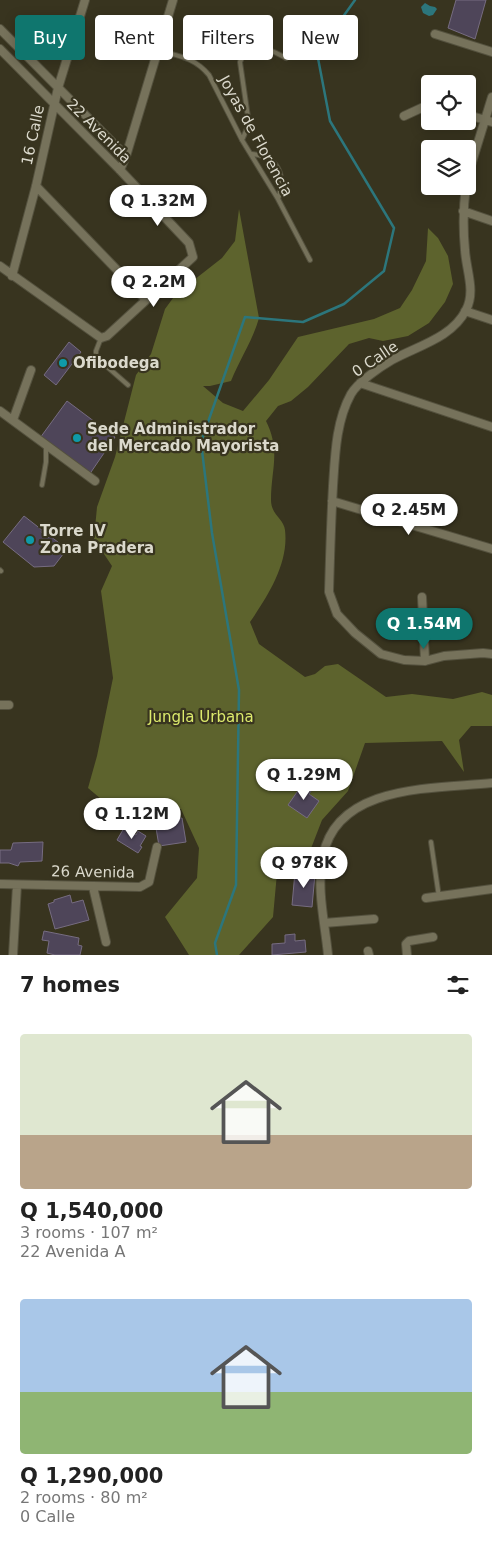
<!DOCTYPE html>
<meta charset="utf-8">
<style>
:root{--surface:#fff;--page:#f2f2f2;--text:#222;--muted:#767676;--accent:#0f766e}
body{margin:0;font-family:"DejaVu Sans",sans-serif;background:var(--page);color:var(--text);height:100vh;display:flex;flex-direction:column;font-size:19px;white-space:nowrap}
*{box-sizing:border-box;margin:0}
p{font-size:16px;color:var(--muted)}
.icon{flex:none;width:28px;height:28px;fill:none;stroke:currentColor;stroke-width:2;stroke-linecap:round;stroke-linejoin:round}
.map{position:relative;height:955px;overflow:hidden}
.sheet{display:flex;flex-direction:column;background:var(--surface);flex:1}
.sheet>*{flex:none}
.guide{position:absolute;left:15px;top:15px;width:462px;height:45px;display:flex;gap:10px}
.controls{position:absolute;left:421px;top:75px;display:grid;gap:10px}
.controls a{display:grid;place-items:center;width:55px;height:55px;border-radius:5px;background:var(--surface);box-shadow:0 2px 12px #0003;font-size:25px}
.price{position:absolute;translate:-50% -42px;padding:0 11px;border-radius:18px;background:#fff;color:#222;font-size:16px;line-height:32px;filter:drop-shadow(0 1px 2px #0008)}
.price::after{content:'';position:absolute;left:50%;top:30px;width:15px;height:11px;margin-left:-8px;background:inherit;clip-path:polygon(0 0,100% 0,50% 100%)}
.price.on{background:var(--accent);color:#fff}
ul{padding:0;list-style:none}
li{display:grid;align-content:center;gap:10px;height:265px;padding:0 20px}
li span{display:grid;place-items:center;height:155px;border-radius:5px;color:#555}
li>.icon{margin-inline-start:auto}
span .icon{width:90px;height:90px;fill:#fffc;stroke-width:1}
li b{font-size:21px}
h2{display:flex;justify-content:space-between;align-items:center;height:60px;padding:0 20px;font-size:21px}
.tag{padding:0 18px;border-radius:5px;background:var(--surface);box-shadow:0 2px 12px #0003;font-size:18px;line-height:45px}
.tag.on{background:var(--accent);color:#fff}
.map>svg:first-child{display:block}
.green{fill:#5d632d}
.water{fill:#2c767c}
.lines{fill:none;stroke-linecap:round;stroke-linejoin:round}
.stream{stroke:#2c767c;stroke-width:2.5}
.building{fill:#4e4559;stroke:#766c81}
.service-casing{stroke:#54513e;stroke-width:6}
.minor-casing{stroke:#54513e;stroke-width:10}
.service{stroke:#76725b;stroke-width:4}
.minor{stroke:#76725b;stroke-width:8}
.culture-dot{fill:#0f9aa8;stroke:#38341f;stroke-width:2}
.labels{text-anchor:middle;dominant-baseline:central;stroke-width:4.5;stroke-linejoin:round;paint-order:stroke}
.street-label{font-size:15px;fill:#dbd9cc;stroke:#38341f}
.poi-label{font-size:15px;font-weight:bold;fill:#dbd9cc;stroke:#38341f;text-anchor:start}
.park-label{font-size:15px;fill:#dcea6c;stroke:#38341f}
</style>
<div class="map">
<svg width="492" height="955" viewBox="0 0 492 955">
<rect width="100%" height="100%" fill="#38341f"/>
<!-- green -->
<path class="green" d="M239,209L259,318C253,340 240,359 231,381L210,386H203L223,403L243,411L269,380L298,337L374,319L400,308L412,290L426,261L428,228L438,238L448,256L453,284L445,302L429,323L408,336L383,341L369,338L349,344L308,387L291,401L278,406L266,421C281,451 271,469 271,500C271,515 284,519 285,530C289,563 268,596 250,622L259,644L305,677L315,674L325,666L338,664L386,697L412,694L453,699L482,692L492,695V726H471L459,740L464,772L442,741L365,743L348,791L322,820L310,851H279L273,917L239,955H189L165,917L197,878L199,848L181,809H113L88,788L97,756L113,678L101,591L112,566L94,539L97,507L115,457L136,375L151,354L165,309L176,294L222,258L235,241Z"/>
<!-- water -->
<path class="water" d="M425,3L430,6L435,7L437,9L433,15L429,16L423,13L421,7Z"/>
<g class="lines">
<!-- stream -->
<path class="stream" d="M217,955L215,943L236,885L239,690L212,533L201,442L245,317L303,322L344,304L384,271L394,228L330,121L317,53L355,0"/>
</g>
<!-- building -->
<path class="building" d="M456,0H486L475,39L448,28Z
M69,342L81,352L56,385L44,375Z
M67,401L115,437L89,475L40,438Z
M24,516L42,530L41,532L48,538L50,536L67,549L54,566L34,567L3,542Z
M304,782L313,788L309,794L319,801L307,818L288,805Z
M182,818L186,842L159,846L155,822Z
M124,828L136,835L138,831L146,836L140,846L142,847L138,853L117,840Z
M43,842L42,861L20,862L18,866L9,863H0V850H11L13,843Z
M299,849L314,853L312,860L317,862L315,870L310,869L309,873L294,869Z
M295,872L315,874L312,907L292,905Z
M70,895L72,903L83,900L89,920L55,929L48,904L54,902V900Z
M44,931L79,938L78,945L82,946L80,955H55L47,953L49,941L42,940Z
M295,934V941L305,940L306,952L272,955V944L285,943V935Z"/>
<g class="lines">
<defs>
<path id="service" d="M157,50C178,56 194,57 209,75L242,140L278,199L310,260
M242,140L249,124L240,62C250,37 269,49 286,58
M252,154C279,156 286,176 278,199
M101,338L96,351V357L128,385
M42,485L46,462V445
M0,570L1,571
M431,842L439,897"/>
<path id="minor" d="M0,29L126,156
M435,34L492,52
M0,49L120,170L189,243L193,257L107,336L101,338L0,266
M468,115L492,122
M404,116L430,104
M120,170L126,156L173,0
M468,175L492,97
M36,186L146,300
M466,186C463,208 463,229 465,250C466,270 476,291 466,310C452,338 417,346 392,360C380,367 358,382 351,394C336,421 335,455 333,486C331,521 330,556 329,592L337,614L355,633L381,654L404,660L425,661L444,656L483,653L492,654
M463,211L492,221
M12,276L36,186L58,88L85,0
M465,311L492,320
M360,383L492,427
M0,411L95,481
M13,420L31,370
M332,501L492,549
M422,597L425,661
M0,705H9
M0,884L140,887L149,882L157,847
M93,887L106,942
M426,898L492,889
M324,923L374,919
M368,951L369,955
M13,955L17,885
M328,955C325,923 316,888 323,856C337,783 436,789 492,783
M407,955L406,944L409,941L433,937"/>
</defs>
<!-- service casing -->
<use href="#service" class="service-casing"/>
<!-- minor casing -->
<use href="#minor" class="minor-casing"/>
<!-- service -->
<use href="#service" class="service"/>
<!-- minor -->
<use href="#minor" class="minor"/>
</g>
<!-- markers -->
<g class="culture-dot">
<circle cx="63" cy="363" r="5"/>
<circle cx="77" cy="438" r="5"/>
<circle cx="30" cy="540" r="5"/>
</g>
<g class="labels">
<!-- street labels -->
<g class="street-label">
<text transform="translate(99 131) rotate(45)">22 Avenida</text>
<text transform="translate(33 135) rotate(-78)">16 Calle</text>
<text transform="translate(256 136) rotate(61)">Joyas de Florencia</text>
<text transform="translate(375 359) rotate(-34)">0 Calle</text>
<text transform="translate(93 872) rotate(1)">26 Avenida</text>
</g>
<!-- poi labels -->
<g class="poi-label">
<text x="73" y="363">Ofibodega</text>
<text x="87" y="429">Sede Administrador<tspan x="87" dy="17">del Mercado Mayorista</tspan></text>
<text x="40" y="531">Torre IV<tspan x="40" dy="17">Zona Pradera</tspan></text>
</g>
<!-- park labels -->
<g class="park-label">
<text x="201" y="717">Jungla Urbana</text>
</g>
</g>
</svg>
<div class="controls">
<a><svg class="icon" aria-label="locate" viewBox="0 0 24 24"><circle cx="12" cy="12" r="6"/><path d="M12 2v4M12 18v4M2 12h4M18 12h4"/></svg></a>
<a><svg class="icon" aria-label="layers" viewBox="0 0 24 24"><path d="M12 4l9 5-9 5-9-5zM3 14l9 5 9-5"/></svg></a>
</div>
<b class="price" style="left:158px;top:227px">Q 1.32M</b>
<b class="price" style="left:154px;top:308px">Q 2.2M</b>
<b class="price" style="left:409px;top:536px">Q 2.45M</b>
<b class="price on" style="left:424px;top:650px">Q 1.54M</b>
<b class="price" style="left:304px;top:801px">Q 1.29M</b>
<b class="price" style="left:132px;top:840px">Q 1.12M</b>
<b class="price" style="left:304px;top:889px">Q 978K</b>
<div class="guide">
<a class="tag on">Buy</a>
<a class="tag">Rent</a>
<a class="tag">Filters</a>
<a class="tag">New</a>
</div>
</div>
<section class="sheet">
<h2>7 homes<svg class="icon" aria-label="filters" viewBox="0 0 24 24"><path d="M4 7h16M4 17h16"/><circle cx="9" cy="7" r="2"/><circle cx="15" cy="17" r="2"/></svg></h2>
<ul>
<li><span style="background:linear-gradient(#dfe7d0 65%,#b9a48a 0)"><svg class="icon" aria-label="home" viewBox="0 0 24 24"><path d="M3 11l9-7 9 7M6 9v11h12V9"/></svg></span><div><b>Q 1,540,000</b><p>3 rooms · 107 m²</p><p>22 Avenida A</p></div></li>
<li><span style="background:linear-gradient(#a9c7e8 60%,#8fb573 0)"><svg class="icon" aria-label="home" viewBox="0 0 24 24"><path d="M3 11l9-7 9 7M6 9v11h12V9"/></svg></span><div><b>Q 1,290,000</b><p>2 rooms · 80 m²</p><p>0 Calle</p></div></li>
</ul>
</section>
